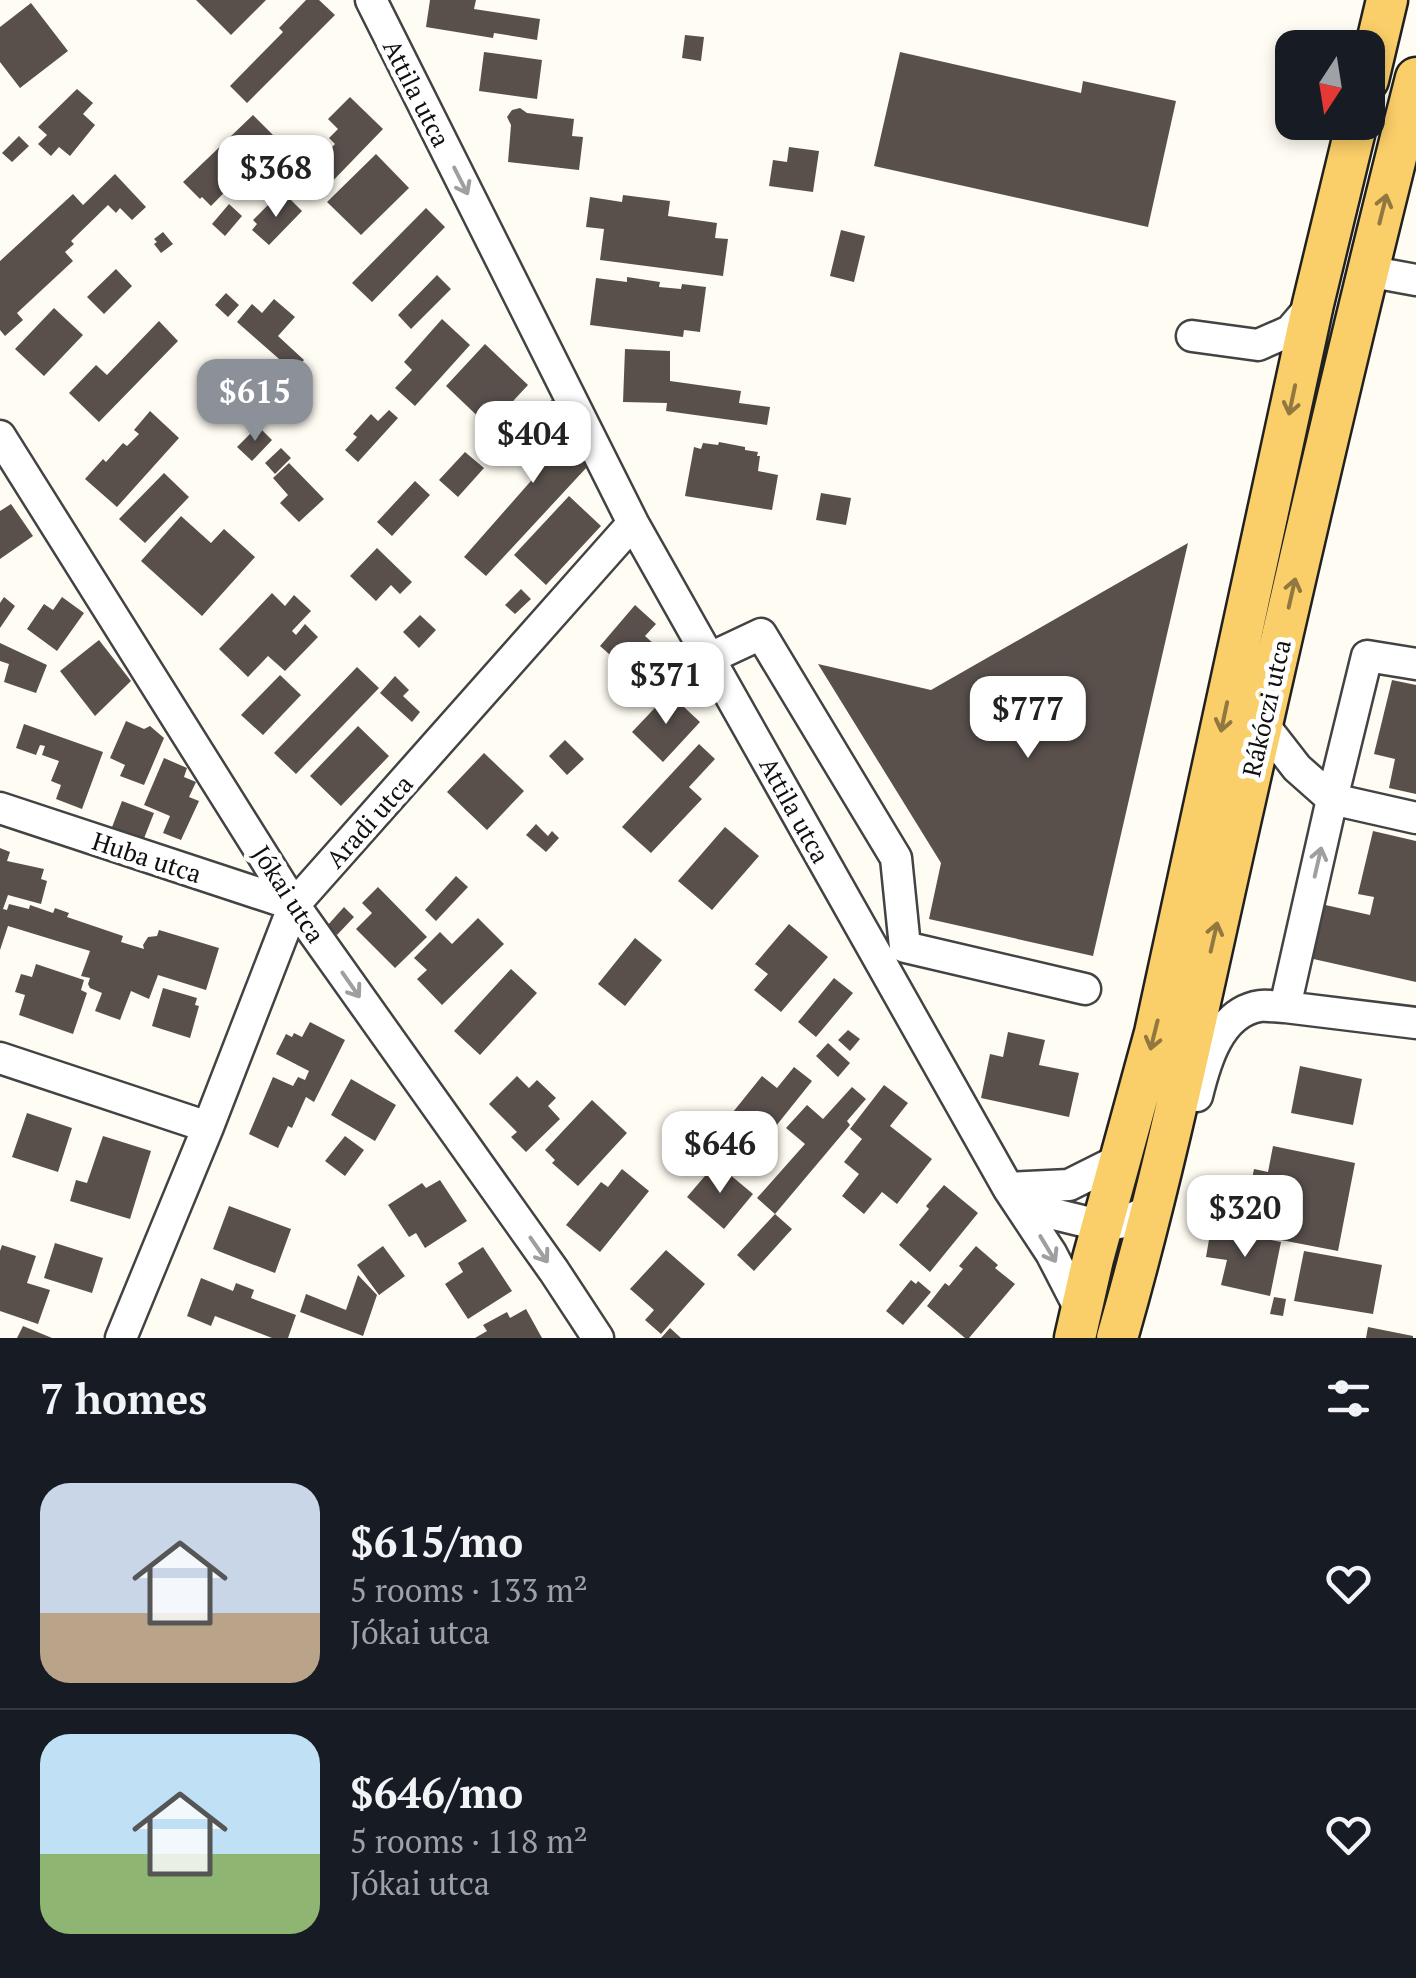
<!DOCTYPE html>
<meta charset="utf-8">
<style>
:root{--surface:#171b24;--page:#242831;--text:#f1f3f6;--muted:#9ea1a6;--line:#363941;--accent:#8c9099}
body{margin:0;font-family:"PT Serif",serif;background:var(--page);color:var(--text);height:100vh;display:flex;flex-direction:column;font-size:38px;white-space:nowrap}
*{box-sizing:border-box;margin:0}
p{font-size:32px;color:var(--muted)}
.icon{flex:none;width:55px;height:55px;fill:none;stroke:currentColor;stroke-width:2;stroke-linecap:round;stroke-linejoin:round}
.map{position:relative;height:1338px;overflow:hidden}
.side{display:flex;flex-direction:column;background:var(--surface);flex:1}
.side>*{flex:none}
.needle{width:65px;rotate:192deg}
.fabs{position:absolute;left:1275px;top:30px;display:grid;gap:20px}
.fabs a{display:grid;place-items:center;width:110px;height:110px;border-radius:20px;background:var(--surface);box-shadow:0 5px 15px #0003;font-size:50px}
.price{position:absolute;translate:-50% -85px;padding:0 22px;border-radius:20px;background:#fff;color:#222;font-size:32px;line-height:65px;filter:drop-shadow(0 2px 5px #0008)}
.price::after{content:'';position:absolute;left:50%;top:60px;width:30px;height:22px;margin-left:-15px;background:inherit;clip-path:polygon(0 0,100% 0,50% 100%)}
.price.selected{background:var(--accent);color:#fff}
ul{padding:0;list-style:none}
li{display:flex;align-items:center;gap:30px;height:250px;padding:0 40px}
li+li{border-top:2px solid var(--line)}
li span{display:grid;place-items:center;flex:none;width:280px;height:200px;border-radius:30px;color:#555}
li>.icon{margin-inline-start:auto}
span .icon{width:120px;height:120px;fill:#fffc;stroke-width:1}
li b{font-size:42px}
h2{display:flex;justify-content:space-between;align-items:center;height:120px;padding:0 40px;font-size:42px}
.map>svg:first-child{display:block}
.building{fill:#59504c}
.lines{fill:none;stroke-linecap:round;stroke-linejoin:round}
.minor-casing{stroke:#434343;stroke-width:35}
.major-casing{stroke:#212121;stroke-width:45}
.minor{stroke:#fff;stroke-width:30}
.major{stroke:#face68;stroke-width:40}
.oneway{stroke:#9f9f9f}
.oneway2{stroke:#917840}
.labels{text-anchor:middle;dominant-baseline:central;stroke-width:10;stroke-linejoin:round;paint-order:stroke}
.street-label{font-size:25px;fill:#101010;stroke:#fff}
</style>
<div class="map">
<svg width="1416" height="1338" viewBox="0 0 1416 1338">
<rect width="100%" height="100%" fill="#fffcf3"/>
<!-- building -->
<path class="building" d="M196,0H266L231,35Z
M306,0H319L335,15L247,103L230,86L283,32L279,28Z
M430,0H476L474,9L540,19L537,40L494,33L493,38L426,27Z
M31,3L68,51L20,88L0,62V27Z
M685,35L704,37L701,61L682,58Z
M484,52L542,60L537,99L479,91Z
M900,52L1081,93L1083,81L1176,101L1148,227L874,166Z
M77,89L93,103L83,114L95,125L70,156L59,147L51,156L38,144L47,135L38,127Z
M350,97L383,129L323,191L306,174L335,144L329,138L338,129L328,119Z
M520,108L527,113L574,119L572,136L583,137L579,170L508,162L511,125L507,117L512,110Z
M253,115L277,139L211,206L202,197L200,199L183,182Z
M19,136L29,146L12,162L2,153Z
M789,147L819,151L813,192L769,186L773,160L787,162Z
M376,154L409,188L361,235L327,202Z
M115,174L146,207L132,220L120,208L116,213L108,205L71,241L74,244L65,252L73,261L17,313L23,320L5,336L0,330V261L73,194L83,205Z
M286,195L302,211L269,245L252,230L257,224L253,220L268,205L272,209Z
M623,195L670,201L668,216L717,223L715,238L728,239L723,276L600,260L604,229L586,227L590,197L622,202Z
M229,204L242,216L225,236L212,224Z
M426,208L445,227L372,302L352,283Z
M841,230L865,236L854,282L830,276Z
M163,232L173,244L161,253L154,244L157,242L154,239Z
M116,269L132,286L104,314L87,297Z
M437,275L451,289L411,329L398,315Z
M627,277L660,282L659,287L681,289L682,284L706,287L700,332L684,330L683,337L590,325L596,278L627,282Z
M226,293L239,305L228,317L215,305Z
M274,299L295,317L278,336L304,360L294,372L237,322L252,304L262,313Z
M54,308L83,335L44,376L15,349Z
M442,319L470,345L415,406L395,388L412,370L404,362Z
M159,321L178,341L99,422L69,393L96,365L107,375Z
M485,344L528,385L489,427L446,386Z
M625,349L670,351V381L741,391L739,403L770,407L767,425L666,411L667,403L623,402Z
M552,400L587,467L486,576L464,557L537,474L521,439L533,432L524,415Z
M389,410L398,418L358,462L345,450L357,437L353,434L371,414L378,421Z
M150,411L179,438L117,507L85,479L103,459L106,462L123,443L127,446L139,434L134,430Z
M258,426L272,440L252,461L237,447Z
M719,442L745,447V450L758,452L757,456H760L758,471L778,475L772,510L685,496L694,447L701,449L703,443L718,445Z
M281,448L291,458L275,474L265,463Z
M465,452L484,468L458,497L439,480Z
M289,463L324,499L299,522L280,503L288,495L273,478Z
M164,473L189,497L145,543L119,519Z
M415,481L430,495L392,536L377,522Z
M821,493L851,498L846,525L816,520Z
M569,496L601,526L546,585L514,555Z
M11,504L33,536L0,559V511Z
M181,516L211,543L224,529L255,557L202,616L141,561Z
M1188,543L1093,956L929,919L941,863L818,664L931,690Z
M377,548L412,582L400,594L391,585L376,601L350,576Z
M521,589L531,599L515,614L505,605Z
M272,593L285,606L294,595L311,611L292,631L296,635L305,624L318,637L285,671L268,656L248,677L219,649Z
M4,597L15,606L0,628V603Z
M62,597L84,613L57,651L27,629L44,604L53,610Z
M635,605L656,624L645,636L673,661L641,697L609,670L617,661L600,646Z
M420,615L436,630L419,648L403,632Z
M99,640L131,681L95,716L60,671Z
M0,643L47,665L36,693L4,682L9,664L0,661Z
M357,667L379,688L296,774L274,753Z
M280,675L301,695L263,735L241,715Z
M395,676L409,690L403,696L420,712L412,722L380,693Z
M1392,680L1416,685V794L1389,788L1395,759L1374,754Z
M669,693L700,722L663,762L632,732Z
M126,721L144,729L150,726L164,738L144,785L120,776L125,765L110,758Z
M24,724L103,752L82,809L56,799L61,785L51,781L59,761L42,755L45,746L40,745L36,755L16,748Z
M358,726L389,756L341,806L310,776Z
M565,740L584,759L567,775L549,756Z
M699,744L715,759L689,787L702,799L651,853L622,827Z
M484,753L524,791L487,830L447,792Z
M164,758L187,768L184,777L196,782L189,797L199,801L181,840L163,833L170,816L144,805Z
M122,801L154,813L141,846L109,835Z
M536,824L548,836L552,831L559,838L546,852L526,835Z
M725,827L759,856L712,910L678,881Z
M1373,831L1416,841V982L1309,958L1321,904L1370,915L1374,897L1358,894Z
M0,848L10,852L7,861L44,869L41,879L47,881L41,904L8,895L3,909L7,910L9,904L29,909L30,905L53,913L55,908L69,913L67,917L123,936L121,942L144,949L143,945L148,937L157,936L159,930L219,948L206,990L158,975L149,999L131,991L120,1020L95,1011L102,993L90,988L88,984L90,978L81,976L90,951L8,926L0,950Z
M456,876L468,887L436,921L425,910Z
M378,887L427,937L395,968L356,929L372,913L362,903Z
M344,907L354,917L337,935L327,926Z
M478,918L504,944L442,1005L417,979L427,970L414,958L440,932L452,944Z
M789,924L828,957L781,1012L754,990L768,974L755,964Z
M635,938L662,960L625,1006L598,984Z
M36,964L84,980L81,990L87,993L73,1034L19,1015L25,995L15,992L21,974L32,977Z
M511,969L537,993L480,1055L454,1031Z
M834,978L853,993L816,1037L798,1022Z
M163,988L197,998L195,1005L199,1006L190,1038L152,1026Z
M310,1022L345,1040L314,1102L306,1097L292,1128L288,1126L278,1148L249,1134L273,1077L293,1086L298,1077L305,1080L309,1071L276,1054L286,1034L292,1037L294,1033L302,1037Z
M848,1030L860,1039L850,1051L838,1040Z
M1008,1032L1045,1040L1039,1065L1079,1073L1069,1117L981,1098L990,1054L1003,1057Z
M828,1043L850,1063L838,1077L816,1056Z
M1300,1066L1362,1079L1353,1125L1291,1113Z
M794,1067L812,1081L756,1151L738,1137L740,1134L725,1122L762,1076L777,1088Z
M517,1076L529,1088L537,1080L556,1098L548,1106L560,1119L526,1152L511,1137L517,1132L489,1104Z
M351,1079L396,1105L375,1141L331,1115Z
M884,1085L908,1103L890,1126L932,1159L897,1204L882,1192L864,1214L842,1196L859,1174L844,1162L862,1139L850,1129Z
M852,1087L866,1099L847,1121L850,1125L775,1214L757,1198L805,1144L786,1128L807,1105L823,1119Z
M592,1100L627,1133L578,1186L552,1163L555,1160L545,1150Z
M27,1113L72,1128L58,1172L12,1157Z
M103,1136L151,1151L130,1219L70,1201L76,1180L87,1183Z
M345,1136L364,1150L345,1176L325,1161Z
M1273,1146L1355,1163L1338,1251L1281,1240L1286,1217L1246,1209L1254,1169L1268,1172Z
M716,1163L753,1194L724,1229L687,1197Z
M622,1169L649,1191L600,1252L566,1225L601,1182L608,1187Z
M440,1180L467,1221L425,1248L416,1233L409,1237L388,1205L422,1183L426,1188Z
M944,1185L978,1213L930,1272L899,1245L929,1209L926,1206Z
M229,1206L291,1229L275,1273L213,1249Z
M775,1214L792,1229L754,1271L737,1255Z
M1211,1228L1281,1242L1270,1296L1221,1285L1227,1260L1206,1257Z
M55,1243L103,1258L92,1293L44,1278Z
M2,1245L36,1256L27,1283L50,1290L38,1324L0,1311V1251Z
M383,1246L405,1276L379,1295L357,1265Z
M976,1246L998,1265L995,1268L1015,1284L969,1338H965L927,1306L945,1283L949,1286L963,1269L959,1266Z
M483,1247L512,1291L468,1319L445,1284L463,1272L458,1263Z
M666,1250L705,1284L661,1334L645,1320L654,1310L630,1289Z
M1304,1251L1382,1265L1373,1314L1294,1301Z
M358,1275L377,1295L363,1336L300,1312L306,1294L346,1310Z
M201,1278L233,1291L236,1283L254,1290L251,1298L296,1315L288,1338H272L215,1316L211,1326L187,1316Z
M911,1280L916,1284L918,1281L931,1292L903,1325L886,1311Z
M1274,1297L1286,1299L1283,1316L1270,1314Z
M526,1309L542,1338H475L487,1331L483,1325L507,1312L510,1318Z
M23,1326L52,1338H17Z
M1368,1327L1413,1336V1338H1366Z
M670,1328L681,1338H661Z"/>
<g class="lines">
<defs>
<path id="minor" d="M371,0L633,523L1008,1188L1051,1253L1082,1313
M1367,271L1416,280
M1192,336L1258,345L1290,331L1313,304
M0,436L294,905L554,1271L598,1338
M710,658L761,634L896,858L905,947L1085,989
M1416,664L1367,656L1332,799L1416,818
M0,808L294,905
M1285,1007L1416,1023
M0,1058L208,1127
M1197,1096C1205,1063 1219,1012 1260,1006C1267,1005 1277,1007 1285,1007L1332,799L1297,768L1262,723
M1008,1188L1069,1185L1123,1158
M1015,1192L1050,1213L1103,1226L1124,1222L1153,1209L1158,1199
M121,1338L208,1127L294,905L633,523"/>
<path id="major" d="M1368,80L1387,0
M1075,1338L1093,1259L1155,1033L1313,304L1357,122
M1117,1338C1168,1161 1204,980 1245,800C1299,559 1355,318 1416,78"/>
</defs>
<!-- minor casing -->
<use href="#minor" class="minor-casing"/>
<!-- major casing -->
<use href="#major" class="major-casing"/>
<!-- minor -->
<use href="#minor" class="minor"/>
<!-- major -->
<use href="#major" class="major"/>
</g>
<!-- one-way arrows -->
<defs><path id="oneway-shaft" d="M-6 0H5M1.5-3L5.5 0L1.5 3" fill="none" stroke-width="1.6" stroke-linecap="round" stroke-linejoin="round" transform="scale(2.5)"/></defs>
<g class="oneway">
<use href="#oneway-shaft" transform="translate(461 181) rotate(63)"/>
<use href="#oneway-shaft" transform="translate(1318 862) rotate(-77)"/>
<use href="#oneway-shaft" transform="translate(351 985) rotate(55)"/>
<use href="#oneway-shaft" transform="translate(1048 1249) rotate(59)"/>
<use href="#oneway-shaft" transform="translate(539 1250) rotate(55)"/>
</g>
<g class="oneway2">
<use href="#oneway-shaft" transform="translate(1383 209) rotate(-76)"/>
<use href="#oneway-shaft" transform="translate(1292 400) rotate(102)"/>
<use href="#oneway-shaft" transform="translate(1292 593) rotate(-77)"/>
<use href="#oneway-shaft" transform="translate(1224 717) rotate(102)"/>
<use href="#oneway-shaft" transform="translate(1214 937) rotate(-77)"/>
<use href="#oneway-shaft" transform="translate(1154 1035) rotate(104)"/>
</g>
<g class="labels">
<!-- street labels -->
<g class="street-label">
<text transform="translate(417 93) rotate(63)">Attila utca</text>
<text transform="translate(1266 708) rotate(-77)">Rákóczi utca</text>
<text transform="translate(795 810) rotate(61)">Attila utca</text>
<text transform="translate(369 821) rotate(-48)">Aradi utca</text>
<text transform="translate(147 857) rotate(18)">Huba utca</text>
<text transform="translate(289 894) rotate(57)">Jókai utca</text>
</g>
</g>
</svg>
<div class="fabs">
<a><svg class="needle" viewBox="-14 -14 28 28"><path d="M0-13l5 13h-10z" fill="#e53935"/><path d="M0 13l5-13h-10z" fill="#9ea1a6"/></svg></a>
</div>
<b class="price" style="left:276px;top:220px">$368</b>
<b class="price selected" style="left:255px;top:444px">$615</b>
<b class="price" style="left:533px;top:486px">$404</b>
<b class="price" style="left:666px;top:727px">$371</b>
<b class="price" style="left:1028px;top:761px">$777</b>
<b class="price" style="left:720px;top:1196px">$646</b>
<b class="price" style="left:1245px;top:1260px">$320</b>
</div>
<section class="side">
<h2>7 homes<svg class="icon" aria-label="filters" viewBox="0 0 24 24"><path d="M4 7h16M4 17h16"/><circle cx="9" cy="7" r="2"/><circle cx="15" cy="17" r="2"/></svg></h2>
<ul>
<li><span style="background:linear-gradient(#c9d6e8 65%,#b9a48a 0)"><svg class="icon" aria-label="home" viewBox="0 0 24 24"><path d="M3 11l9-7 9 7M6 9v11h12V9"/></svg></span><div><b>$615/mo</b><p>5 rooms · 133 m²</p><p>Jókai utca</p></div><svg class="icon" aria-label="heart" viewBox="0 0 24 24"><path d="M12 20l-8-8c-3-5 5-10 8-4 3-6 11-1 8 4z"/></svg></li>
<li><span style="background:linear-gradient(#bfe0f5 60%,#8fb573 0)"><svg class="icon" aria-label="home" viewBox="0 0 24 24"><path d="M3 11l9-7 9 7M6 9v11h12V9"/></svg></span><div><b>$646/mo</b><p>5 rooms · 118 m²</p><p>Jókai utca</p></div><svg class="icon" aria-label="heart" viewBox="0 0 24 24"><path d="M12 20l-8-8c-3-5 5-10 8-4 3-6 11-1 8 4z"/></svg></li>
</ul>
</section>
